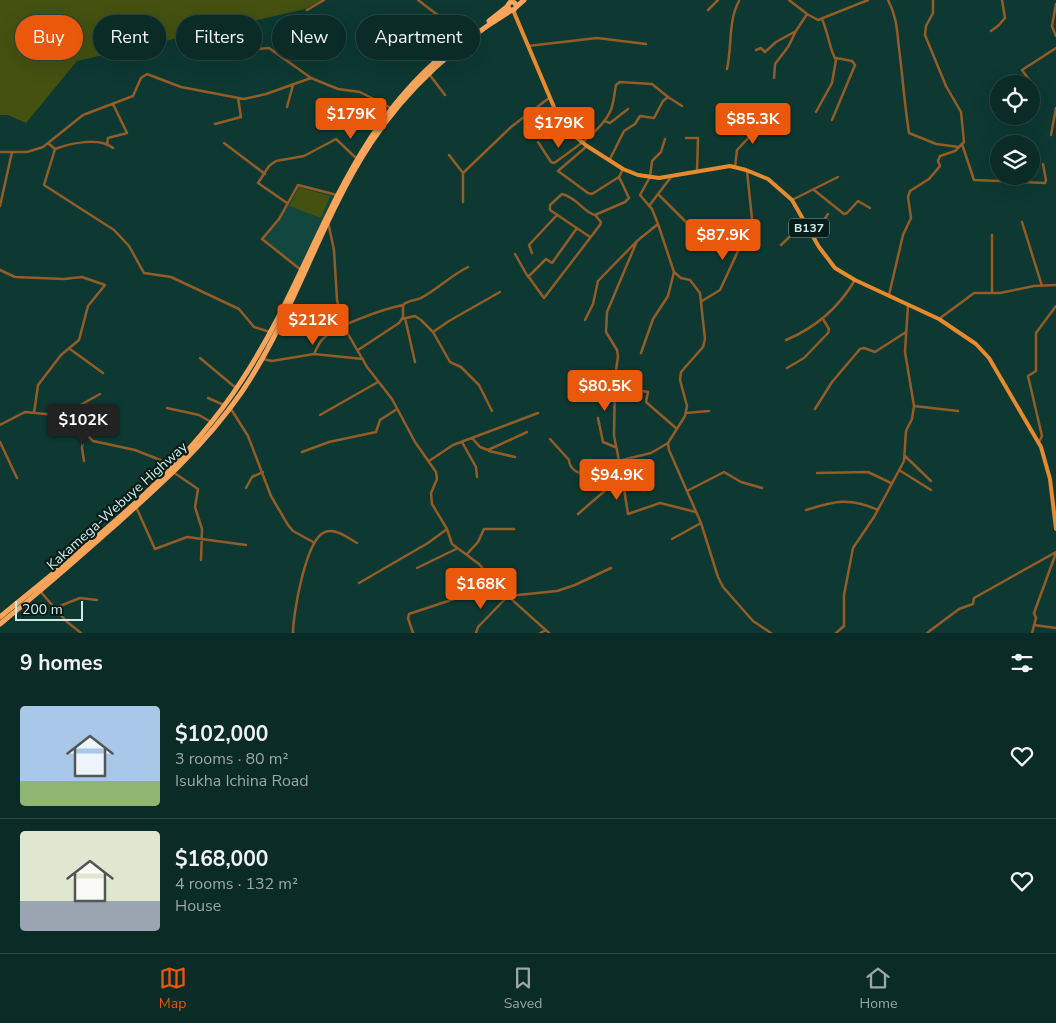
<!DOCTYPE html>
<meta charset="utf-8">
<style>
:root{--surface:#0a2b26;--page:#183732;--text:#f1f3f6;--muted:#99a7a7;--line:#2a4743;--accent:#ea580c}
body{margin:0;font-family:"Nunito Sans",sans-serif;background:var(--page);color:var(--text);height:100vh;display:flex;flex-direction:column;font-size:19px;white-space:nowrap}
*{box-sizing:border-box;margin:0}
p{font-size:16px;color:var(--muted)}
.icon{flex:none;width:28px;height:28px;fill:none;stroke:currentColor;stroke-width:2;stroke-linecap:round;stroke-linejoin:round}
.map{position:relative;height:633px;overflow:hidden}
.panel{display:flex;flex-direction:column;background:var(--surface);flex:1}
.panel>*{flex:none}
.top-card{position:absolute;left:15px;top:15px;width:500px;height:45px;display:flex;gap:10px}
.tools{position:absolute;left:990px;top:75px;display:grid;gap:10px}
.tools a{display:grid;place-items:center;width:50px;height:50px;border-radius:50%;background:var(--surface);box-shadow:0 5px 20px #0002,0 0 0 1px var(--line);font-size:25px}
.scale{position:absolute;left:15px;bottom:12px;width:68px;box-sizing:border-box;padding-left:5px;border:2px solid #d1ece6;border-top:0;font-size:14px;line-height:18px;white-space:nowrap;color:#d1ece6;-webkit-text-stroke:4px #061d19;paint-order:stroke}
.price{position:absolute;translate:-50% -42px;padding:0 11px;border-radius:5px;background:var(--accent);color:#fff;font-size:16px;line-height:32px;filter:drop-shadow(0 1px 2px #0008)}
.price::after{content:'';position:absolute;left:50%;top:30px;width:15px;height:11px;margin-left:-8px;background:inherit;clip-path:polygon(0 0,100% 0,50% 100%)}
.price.current{background:#222;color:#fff}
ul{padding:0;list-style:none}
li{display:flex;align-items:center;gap:15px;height:125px;padding:0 20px}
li+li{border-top:1px solid var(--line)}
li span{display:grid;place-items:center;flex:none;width:140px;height:100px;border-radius:5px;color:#555}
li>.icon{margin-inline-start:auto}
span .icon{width:60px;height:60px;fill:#fffc;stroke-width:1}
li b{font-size:21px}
h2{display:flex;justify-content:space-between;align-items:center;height:60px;padding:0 20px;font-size:21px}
.pill{padding:0 18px;border-radius:22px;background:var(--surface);box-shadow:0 5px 20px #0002,0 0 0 1px var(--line);font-size:18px;line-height:45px}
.pill.current{background:var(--accent);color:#fff}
.dock{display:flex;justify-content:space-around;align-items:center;height:70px;border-top:1px solid var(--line);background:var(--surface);font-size:14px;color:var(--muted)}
.dock a{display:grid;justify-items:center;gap:2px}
.dock .current{color:var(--accent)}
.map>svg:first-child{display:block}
.built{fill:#11473f}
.green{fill:#445111}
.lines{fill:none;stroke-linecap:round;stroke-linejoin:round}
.minor{stroke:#945c27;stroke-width:2.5}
.major{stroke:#e78a2d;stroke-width:4}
.highway{stroke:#f8a55b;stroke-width:5}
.labels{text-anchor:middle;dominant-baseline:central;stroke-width:4.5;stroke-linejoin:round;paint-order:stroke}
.shield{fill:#061d19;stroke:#94aea8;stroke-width:1}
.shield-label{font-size:12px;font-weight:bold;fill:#d1ece6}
.street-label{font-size:14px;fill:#d1ece6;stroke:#061d19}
</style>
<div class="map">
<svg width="1056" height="633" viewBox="0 0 1056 633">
<rect width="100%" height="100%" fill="#0d3932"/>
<!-- built -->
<path class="built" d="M298,185L336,195L301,270L263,239L279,219Z"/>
<!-- green -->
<path class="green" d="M0,0H322L305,9L77,61L26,123L8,115H0Z
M299,187L330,196L321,218L289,206Z"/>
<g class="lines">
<!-- minor -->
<path class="minor" d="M418,0L435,13L473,33
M511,0L512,2
M789,0L807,14L818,20L868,0
M888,0C898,19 897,35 900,56C903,82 905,107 909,133L936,144L959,147
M1056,4L1052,26L1056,36
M307,10L324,0
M708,10L718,0
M991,31L999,25L1005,18L1002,0
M372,36L409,22L428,30L446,19
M528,46L597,38L646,44
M756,50L761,48L765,52L776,42L796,31L807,14
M207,53L269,48L311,78L338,89L360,92L391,108
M727,69C732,47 728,21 739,1
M429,74L445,95
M774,78L775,64L788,47L796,31
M1036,89L1022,70L1056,48
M287,107L293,85
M816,112L832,83L836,60C830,51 828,32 822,19
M832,120L855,65L852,61L836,58
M604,121L610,123L628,109
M215,124L241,117L238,98
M1051,135L1056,108
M686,138H698L697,171
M538,142L551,162L554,163C571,151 601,131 610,112C614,104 614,94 616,85L620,82L652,84L668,97
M224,143L265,174
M49,144L55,149L44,185L114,230L129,246L144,273L171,277L239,309L254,327L270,332
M962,144L974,180L1045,183L1046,180L1043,164
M107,145L108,138L127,133L113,104
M587,146L558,171L588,193L592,194L619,177L623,169
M55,149C71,143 99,137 113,148
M0,152H27L43,147L83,115L133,96L141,78L147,74L181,87L244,99L266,94L311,78
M449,155L463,173V202
M610,159L624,131L635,124L640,116L654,118L663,101L668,97L682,106
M735,167L737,150L752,134L758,120L772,124
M463,173L511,127L549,98
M814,190L844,214L847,213L858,201L870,208
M658,194L708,244
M792,200L838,177
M287,203L258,183L269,166L276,161L304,156L336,139L356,158
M0,206L12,152
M649,206L671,177
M328,222L334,250L337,300L344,327L367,367L392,399L415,442L436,472L437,479L431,493L432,504L447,529L452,544L479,564L500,589L549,633
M1022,222L1042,286
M658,224L674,272L681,278L690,280L700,293L705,339L703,347L681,372L680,380L687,406L685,416L668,443L669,450L701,523L718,577L723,587L753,621L771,633
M992,235V293
M813,236L828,214
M590,237L550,210V205L562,194C578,198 583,212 595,215L625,202L629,198L619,177
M781,245L805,222
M532,253L529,245L557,215
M515,254L528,277L546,259L552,263L577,228
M0,270L15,277L64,279L82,277L105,285L88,306L79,340L61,355L38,385L34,413
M301,270L262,239L279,219L298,185L337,195
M528,276L544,298L600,225L601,222L595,215
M889,295L903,235L911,218L908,197L910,191L929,179L940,166L938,161L940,156L955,151L964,142L961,112L946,86L925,35L926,26L933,13V0
M702,301L720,290L750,225L752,219L747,171
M405,318L415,362
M402,319L415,316L421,320L433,332L450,362L461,367L479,385L492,411
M939,319L974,293H1000L1034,286L1056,285
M585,320L593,304L598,281L636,242
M433,332L449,321L500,292
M786,340C815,328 839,307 855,280
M70,349L103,373
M358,350L399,323L403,317V305C408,300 415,301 421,298C438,289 450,276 468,267
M641,353L653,319L668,296L674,272
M314,354C316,350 318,345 321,341C333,326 384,309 403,305
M200,358L236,388
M263,359L272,361L314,354L363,359
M787,368L804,358L828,333L829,329L823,319
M573,393L582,384L593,382L648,392L646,402L677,429
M208,398L224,405
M914,406L958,411
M167,408L199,415L211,422
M231,409L248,436L271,496L288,525L293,531L313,542
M815,409L832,382L860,349L864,348L875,352L906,332
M686,413L709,411
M320,415L378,382
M66,416L75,408L100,394
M599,424L598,418L603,442L615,447
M0,425L25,412L66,416L72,419L93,441L135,450L173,465
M80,427L111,416
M84,433L82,448L84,461
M472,438L480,447L488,450L527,432
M550,439L569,460C570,479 599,471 608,488
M0,442L17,478
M462,442L476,467L477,477
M1039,442L1042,436L1028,376L1036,371V333L1056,306
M489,451L515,457
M302,452L329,442L376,432L380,420L397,409
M905,456L931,481
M429,461L453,445L538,413
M618,461L651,453L668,443
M899,470L931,490
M173,472L198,489L195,507L202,529L201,560
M817,473L868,472L891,483
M622,476L628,514L660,503L696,512
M246,488L252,477L263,472
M687,491L724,472L741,482L762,488
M136,507L155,549L187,537L246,545
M806,510C835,501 849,497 878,510
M578,514L608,488L620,481L622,475L614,436L615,378L618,356L617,350L606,332L607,312L637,241L658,224L652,209L640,195L650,177L652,161L661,152L665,139
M672,539L701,523
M467,554L478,542L484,529H514
M417,568L456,549
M359,583L428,543L447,529
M40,591L66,621L81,633
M55,608L80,598L97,600
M1034,625L1056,628
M293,633C293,614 306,538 325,532C336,528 348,538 357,543
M413,633L408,618L409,614L463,596L494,594L500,589
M476,633L478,627L508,596L557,591L575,585L611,568
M540,633L546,630
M836,633L844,626V595L853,548L874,517L904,461L906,431L912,419L914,406L905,352L908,305
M927,633L959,609L973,604L974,598L1056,552
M1032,633L1036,618L1034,613L1056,553"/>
<!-- major -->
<path class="major" d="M513,10L559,119L572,134L587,146L623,169L638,175L659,178L730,166L746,170L768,179L792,200L819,247L835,268L855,280L939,319L976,344L989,358L1041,447L1050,479L1056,529"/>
<!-- highway -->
<path class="highway" d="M508 6a4 4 0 1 1 8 0a4 4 0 1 1-8 0Z
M516,7L524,0
M489,21L508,6
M0,617C86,546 181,475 242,380C319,263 342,127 462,40
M0,624C38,593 75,561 112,528C159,486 205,445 241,393C294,315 319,222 371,143C406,89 457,43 512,10"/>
</g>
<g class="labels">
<!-- shield labels -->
<rect class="shield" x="789" y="218.5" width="40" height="19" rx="4"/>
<g class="shield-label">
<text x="809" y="228">B137</text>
</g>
<!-- street labels -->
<g class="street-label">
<text transform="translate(117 506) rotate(-42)">Kakamega-Webuye Highway</text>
</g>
</g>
</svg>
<div class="tools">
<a><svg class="icon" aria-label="locate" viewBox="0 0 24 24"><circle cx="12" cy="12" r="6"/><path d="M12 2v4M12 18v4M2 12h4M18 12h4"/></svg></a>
<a><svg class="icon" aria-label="layers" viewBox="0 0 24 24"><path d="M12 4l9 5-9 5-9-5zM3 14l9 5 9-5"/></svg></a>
</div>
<div class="scale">200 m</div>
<b class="price" style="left:351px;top:140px">$179K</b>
<b class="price" style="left:753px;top:145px">$85.3K</b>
<b class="price" style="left:559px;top:149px">$179K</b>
<b class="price" style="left:723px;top:261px">$87.9K</b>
<b class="price" style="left:313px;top:346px">$212K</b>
<b class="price" style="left:605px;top:412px">$80.5K</b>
<b class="price current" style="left:83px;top:446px">$102K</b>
<b class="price" style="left:617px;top:501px">$94.9K</b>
<b class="price" style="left:481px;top:610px">$168K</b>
<div class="top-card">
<a class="pill current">Buy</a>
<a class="pill">Rent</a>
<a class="pill">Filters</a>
<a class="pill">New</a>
<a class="pill">Apartment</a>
</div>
</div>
<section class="panel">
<h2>9 homes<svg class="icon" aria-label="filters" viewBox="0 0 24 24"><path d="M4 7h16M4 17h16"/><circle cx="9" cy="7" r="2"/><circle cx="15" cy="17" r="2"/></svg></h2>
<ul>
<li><span style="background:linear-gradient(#a9c7e8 75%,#8fb573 0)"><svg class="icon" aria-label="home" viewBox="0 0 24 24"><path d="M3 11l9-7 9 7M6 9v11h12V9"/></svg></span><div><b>$102,000</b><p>3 rooms · 80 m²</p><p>Isukha Ichina Road</p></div><svg class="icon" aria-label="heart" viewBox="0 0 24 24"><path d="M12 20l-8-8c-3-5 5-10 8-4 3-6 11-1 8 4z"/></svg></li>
<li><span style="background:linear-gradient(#dfe7d0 70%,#9aa5b1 0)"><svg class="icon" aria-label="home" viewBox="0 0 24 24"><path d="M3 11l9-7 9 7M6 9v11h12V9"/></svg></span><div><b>$168,000</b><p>4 rooms · 132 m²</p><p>House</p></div><svg class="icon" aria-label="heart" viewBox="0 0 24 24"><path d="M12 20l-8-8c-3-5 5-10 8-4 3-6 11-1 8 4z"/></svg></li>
</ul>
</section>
<nav class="dock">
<a class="current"><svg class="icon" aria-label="map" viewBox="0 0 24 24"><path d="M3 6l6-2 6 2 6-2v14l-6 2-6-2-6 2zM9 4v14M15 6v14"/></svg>Map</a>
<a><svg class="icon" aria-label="saved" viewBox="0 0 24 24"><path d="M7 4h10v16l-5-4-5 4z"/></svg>Saved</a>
<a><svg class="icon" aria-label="home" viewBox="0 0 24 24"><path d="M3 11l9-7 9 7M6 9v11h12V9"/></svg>Home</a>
</nav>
